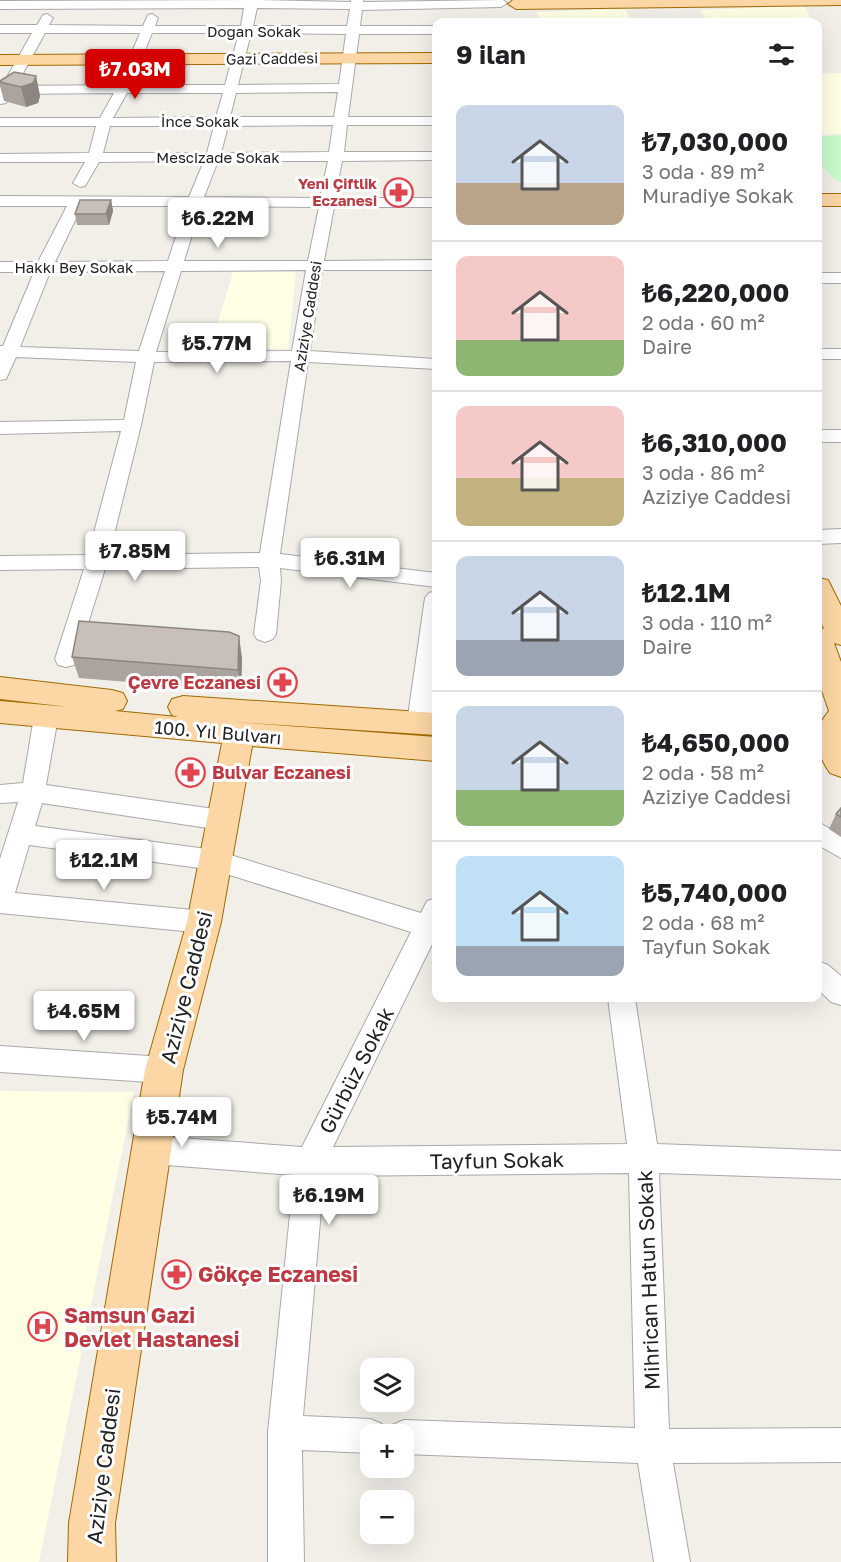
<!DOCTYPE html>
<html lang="tr">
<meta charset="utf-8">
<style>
:root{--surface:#fff;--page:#f6f6f6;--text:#202124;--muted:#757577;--line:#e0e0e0;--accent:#d40000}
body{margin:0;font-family:"Golos Text",sans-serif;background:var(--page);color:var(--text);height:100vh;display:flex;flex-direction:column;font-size:22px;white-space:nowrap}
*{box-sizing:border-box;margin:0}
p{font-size:20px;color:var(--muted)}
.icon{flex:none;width:33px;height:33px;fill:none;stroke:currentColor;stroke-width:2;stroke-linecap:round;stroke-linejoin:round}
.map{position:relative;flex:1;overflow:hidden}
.details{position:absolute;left:432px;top:18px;width:390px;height:984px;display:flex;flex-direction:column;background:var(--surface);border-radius:12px;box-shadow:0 6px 24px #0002}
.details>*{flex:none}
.controls{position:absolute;left:360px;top:1358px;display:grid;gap:12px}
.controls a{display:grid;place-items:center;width:54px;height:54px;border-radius:12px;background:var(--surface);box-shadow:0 6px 24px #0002;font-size:30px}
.price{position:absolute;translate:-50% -51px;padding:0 14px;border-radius:6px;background:#fff;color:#222;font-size:20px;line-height:39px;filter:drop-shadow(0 2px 3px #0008)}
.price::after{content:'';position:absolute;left:50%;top:36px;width:18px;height:14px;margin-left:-9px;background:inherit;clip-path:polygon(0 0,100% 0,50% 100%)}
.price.active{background:var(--accent);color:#fff}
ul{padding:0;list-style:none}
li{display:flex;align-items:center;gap:18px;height:150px;padding:0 24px}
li+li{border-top:2px solid var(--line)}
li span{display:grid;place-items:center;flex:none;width:168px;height:120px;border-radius:12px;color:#555}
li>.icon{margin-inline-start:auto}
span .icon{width:72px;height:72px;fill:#fffc;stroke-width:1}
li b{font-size:26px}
h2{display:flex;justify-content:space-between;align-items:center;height:72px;padding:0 24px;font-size:26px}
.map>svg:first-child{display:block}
.education{fill:#ffffe5}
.park{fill:#c8facc}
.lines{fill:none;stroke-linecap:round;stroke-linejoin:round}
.minor-casing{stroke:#a9a9a9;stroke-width:2}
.major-casing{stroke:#a06b00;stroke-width:2}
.minor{fill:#fff;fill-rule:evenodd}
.major{fill:#fcd6a4;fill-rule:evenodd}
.wall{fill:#aba49e}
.shaded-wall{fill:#8b8681}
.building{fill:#c7bfb8;stroke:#8b8681;stroke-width:1.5}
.labels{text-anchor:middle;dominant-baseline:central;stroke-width:6;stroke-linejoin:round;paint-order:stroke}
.far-street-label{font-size:15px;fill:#222;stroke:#fff}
.far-health-label{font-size:15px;font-weight:bold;fill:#be3a42;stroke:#fff;text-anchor:end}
.health-label{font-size:18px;font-weight:bold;fill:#be3a42;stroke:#fff;text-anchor:end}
.street-label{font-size:18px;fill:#222;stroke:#fff}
.near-street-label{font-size:21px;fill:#222;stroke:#fff}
.near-health-label{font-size:21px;font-weight:bold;fill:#be3a42;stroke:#fff;text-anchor:start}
</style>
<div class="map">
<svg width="841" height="1562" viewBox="0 0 841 1562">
<rect width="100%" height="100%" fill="#f2efe9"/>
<!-- education -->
<path class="education" d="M804,6L813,22H708L700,10Z
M625,9L632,22H541L537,12Z
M841,73V134L818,135V74Z
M233,272H296L288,349L210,348Z
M0,1091L134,1092L39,1562H0Z"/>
<!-- park -->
<path class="park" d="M841,135V182C832,180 821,166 818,157C816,152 817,143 818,137Z"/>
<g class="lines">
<defs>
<path id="minor" d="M258,0L351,2V0H363V2L503,0L507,3L501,7L362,10L360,26H436V34H359L348,117H436V125H347L344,152H436V160L342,161L335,198H436V207H334L324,261L436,260V270H322L310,351L436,359V369L308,362L280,554L436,573V587L280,568L281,581L276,634L273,639L265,642L257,639L254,634L261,581L259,567L105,569L77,659L74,665L66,667L58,665L55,659L84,569L0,570V556L88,555L121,431L0,434V422L124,420L136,362L16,357L6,379L0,380V346H3L34,272H0V262H38L67,206H0V196L189,197L204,161L99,162L85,186L80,187L73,183L85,162H0V154L89,153L96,126H0V118H100L114,93L11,94L6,103L0,104V86H2L32,33H0V25H37L43,15L47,14L53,18L49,25L143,26L148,15L152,14L158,18L155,26H241L244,8L0,9V1ZM257,8L350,9L347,26H253ZM45,33H140L118,85L16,86ZM152,33H239L225,85H131ZM251,33L346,34L339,84L238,85ZM338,92L334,117H230L236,93ZM127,93H223L216,117L113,118ZM333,125L329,152L221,153L228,126ZM110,126H214L207,153H103ZM218,161H328L320,198L204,197ZM82,206H186L168,261L55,262ZM201,206L319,207L308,261H184ZM306,270L292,351L156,352L181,271ZM165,271L139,351L20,347L50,272ZM291,361L260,553L109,555L141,425L154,362Z
M818,273H841V283H818Z
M818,349H841V359H818Z
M818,430H841V442H818Z
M841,529V543L818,544V530Z
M436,591V677L431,723L427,729L419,732L411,729L407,723L425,598L429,593Z
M46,708L54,711L58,717L46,785L221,810L230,813L233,820L230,827L221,830L42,803L35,826L214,850L421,913L427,901L436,898V936L333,1147L627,1144L608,998H635L657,1144L841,1151V1179L659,1173L669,1429L841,1428V1462L673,1463L690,1562H654L638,1463L404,1454V1434H388L392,1425L404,1420L635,1428L629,1173L324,1176L303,1416L370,1419L382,1424L386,1434H370V1453L302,1450L304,1562H268V1432L294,1175L153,1164L143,1160L138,1150L143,1140L153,1136L302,1147L411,932L214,870L29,845L15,893L204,911L213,914L217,922L213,930L204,933L0,913V859L18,802L0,803V785L23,783L34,717L38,711Z
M818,822L841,835V858L818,845Z
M818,961L828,965L841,976V1005L831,1002L818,989Z
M0,1046L164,1057L174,1061L178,1070L174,1079L164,1083L0,1072Z"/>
<path id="major" d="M513,0H841V5L516,9L508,4Z
M436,53V63L0,65V55Z
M818,194H841V206H818Z
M818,578L828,580L841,606V645L834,643L841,662V777L830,773C816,753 811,731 829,711L818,679V627L824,629L818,615Z
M0,677L112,690L123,693L127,701L123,709L115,711L178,717L172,715L168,707L172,699L183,696L436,713V735L234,722L436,737V761L252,746L221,922L183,1070L115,1523L116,1562H68L69,1523L145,1070L187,922L222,743L0,723V701L69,707L0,699Z"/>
</defs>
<!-- minor casing -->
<use href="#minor" class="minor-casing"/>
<!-- major casing -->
<use href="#major" class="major-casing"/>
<!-- minor -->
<use href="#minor" class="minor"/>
<!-- major -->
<use href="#major" class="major"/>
</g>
<!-- wall -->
<path class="wall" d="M36,76L40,96L38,103L26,107L4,101L0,86V81Z
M111,200L113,211L109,225H77L75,214Z
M72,657L242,658L241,691L79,678Z
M841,808V837L829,829L836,814Z"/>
<!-- shaded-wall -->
<path class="shaded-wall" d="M36,76L40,96L38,103L26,107L21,87Z
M111,200L113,211L109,225L106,214Z
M239,636L242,658L241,691L238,670Z"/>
<!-- building -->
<path class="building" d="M14,72L36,76L33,83L21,87L0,82V81Z
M80,200H111L106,214H75Z
M79,621L229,632L239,636L238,670L72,657Z
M841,808V817L836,814Z"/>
<!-- icons -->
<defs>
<symbol id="pharmacy-ring" viewBox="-11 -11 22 22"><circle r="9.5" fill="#fff" stroke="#e0444e" stroke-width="1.5"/><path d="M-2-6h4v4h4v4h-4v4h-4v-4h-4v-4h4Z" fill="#e0444e"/></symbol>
<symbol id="hospital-ring" viewBox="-11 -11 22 22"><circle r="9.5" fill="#fff" stroke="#e0444e" stroke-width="1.5"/><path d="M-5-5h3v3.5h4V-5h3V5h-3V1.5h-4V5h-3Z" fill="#e0444e"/></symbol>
</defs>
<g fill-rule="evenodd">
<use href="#pharmacy-ring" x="382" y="176" width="33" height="33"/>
<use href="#pharmacy-ring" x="266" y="666" width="33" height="33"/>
<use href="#pharmacy-ring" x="174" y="756" width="33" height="33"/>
<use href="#pharmacy-ring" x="160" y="1258" width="33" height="33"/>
<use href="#hospital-ring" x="26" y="1310" width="33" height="33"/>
</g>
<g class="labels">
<!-- far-street labels -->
<g class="far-street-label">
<text x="254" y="31">Doğan Sokak</text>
<text transform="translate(272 58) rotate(-1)">Gazi Caddesi</text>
<text x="200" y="121">İnce Sokak</text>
<text x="218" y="157">Mescizade Sokak</text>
<text x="74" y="267">Hakkı Bey Sokak</text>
<text transform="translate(307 316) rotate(-81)">Aziziye Caddesi</text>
</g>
<!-- far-health labels -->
<g class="far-health-label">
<text x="377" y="183">Yeni Çiftlik<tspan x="377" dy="17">Eczanesi</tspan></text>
</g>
<!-- health labels -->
<g class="health-label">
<text x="261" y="682">Çevre Eczanesi</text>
<text x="212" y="772" text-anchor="start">Bulvar Eczanesi</text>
</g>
<!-- street labels -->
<g class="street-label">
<text transform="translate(218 732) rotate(5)">100. Yıl Bulvarı</text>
</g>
<!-- near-street labels -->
<g class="near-street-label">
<text transform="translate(186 987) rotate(-76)">Aziziye Caddesi</text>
<text transform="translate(356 1070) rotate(-63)">Gürbüz Sokak</text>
<text transform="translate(497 1160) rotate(-1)">Tayfun Sokak</text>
<text transform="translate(648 1280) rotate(-92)">Mihrican Hatun Sokak</text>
<text transform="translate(103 1466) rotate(-83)">Aziziye Caddesi</text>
</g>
<!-- near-health labels -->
<g class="near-health-label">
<text x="198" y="1274">Gökçe Eczanesi</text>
<text x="64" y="1315">Samsun Gazi<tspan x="64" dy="24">Devlet Hastanesi</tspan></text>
</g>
</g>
</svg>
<div class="controls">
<a><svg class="icon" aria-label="layers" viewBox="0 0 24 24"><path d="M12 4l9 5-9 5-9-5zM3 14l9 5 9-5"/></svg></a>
<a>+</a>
<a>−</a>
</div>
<b class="price active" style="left:135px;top:100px">₺7.03M</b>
<b class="price" style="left:218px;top:249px">₺6.22M</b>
<b class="price" style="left:217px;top:374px">₺5.77M</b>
<b class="price" style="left:135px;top:582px">₺7.85M</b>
<b class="price" style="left:350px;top:589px">₺6.31M</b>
<b class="price" style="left:104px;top:891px">₺12.1M</b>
<b class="price" style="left:84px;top:1042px">₺4.65M</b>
<b class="price" style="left:182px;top:1148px">₺5.74M</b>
<b class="price" style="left:329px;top:1226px">₺6.19M</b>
<section class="details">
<h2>9 ilan<svg class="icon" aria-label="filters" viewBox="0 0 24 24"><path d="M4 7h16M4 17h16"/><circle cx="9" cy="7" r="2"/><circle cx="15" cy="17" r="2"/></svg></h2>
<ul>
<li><span style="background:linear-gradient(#c9d6e8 65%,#b9a48a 0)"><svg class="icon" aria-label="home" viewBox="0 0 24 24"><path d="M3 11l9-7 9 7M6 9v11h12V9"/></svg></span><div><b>₺7,030,000</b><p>3 oda · 89 m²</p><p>Muradiye Sokak</p></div></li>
<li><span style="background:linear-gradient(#f6c9c9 70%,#8fb573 0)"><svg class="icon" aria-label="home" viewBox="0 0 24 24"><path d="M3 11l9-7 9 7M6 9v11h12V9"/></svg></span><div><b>₺6,220,000</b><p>2 oda · 60 m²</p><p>Daire</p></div></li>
<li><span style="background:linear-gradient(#f6c9c9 60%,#c2b280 0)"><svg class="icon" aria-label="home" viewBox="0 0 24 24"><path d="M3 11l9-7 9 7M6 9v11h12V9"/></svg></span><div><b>₺6,310,000</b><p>3 oda · 86 m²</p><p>Aziziye Caddesi</p></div></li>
<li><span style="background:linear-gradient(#c9d6e8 70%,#9aa5b1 0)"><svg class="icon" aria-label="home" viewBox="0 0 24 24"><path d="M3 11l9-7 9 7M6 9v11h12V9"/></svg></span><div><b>₺12.1M</b><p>3 oda · 110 m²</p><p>Daire</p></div></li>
<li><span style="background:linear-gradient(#c9d6e8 70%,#8fb573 0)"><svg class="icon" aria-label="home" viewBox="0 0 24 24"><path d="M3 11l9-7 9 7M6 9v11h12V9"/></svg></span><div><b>₺4,650,000</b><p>2 oda · 58 m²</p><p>Aziziye Caddesi</p></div></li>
<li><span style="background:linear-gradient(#bfe0f5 75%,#9aa5b1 0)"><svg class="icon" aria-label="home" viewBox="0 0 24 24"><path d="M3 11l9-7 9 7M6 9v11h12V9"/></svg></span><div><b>₺5,740,000</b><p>2 oda · 68 m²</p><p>Tayfun Sokak</p></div></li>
</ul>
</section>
</div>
